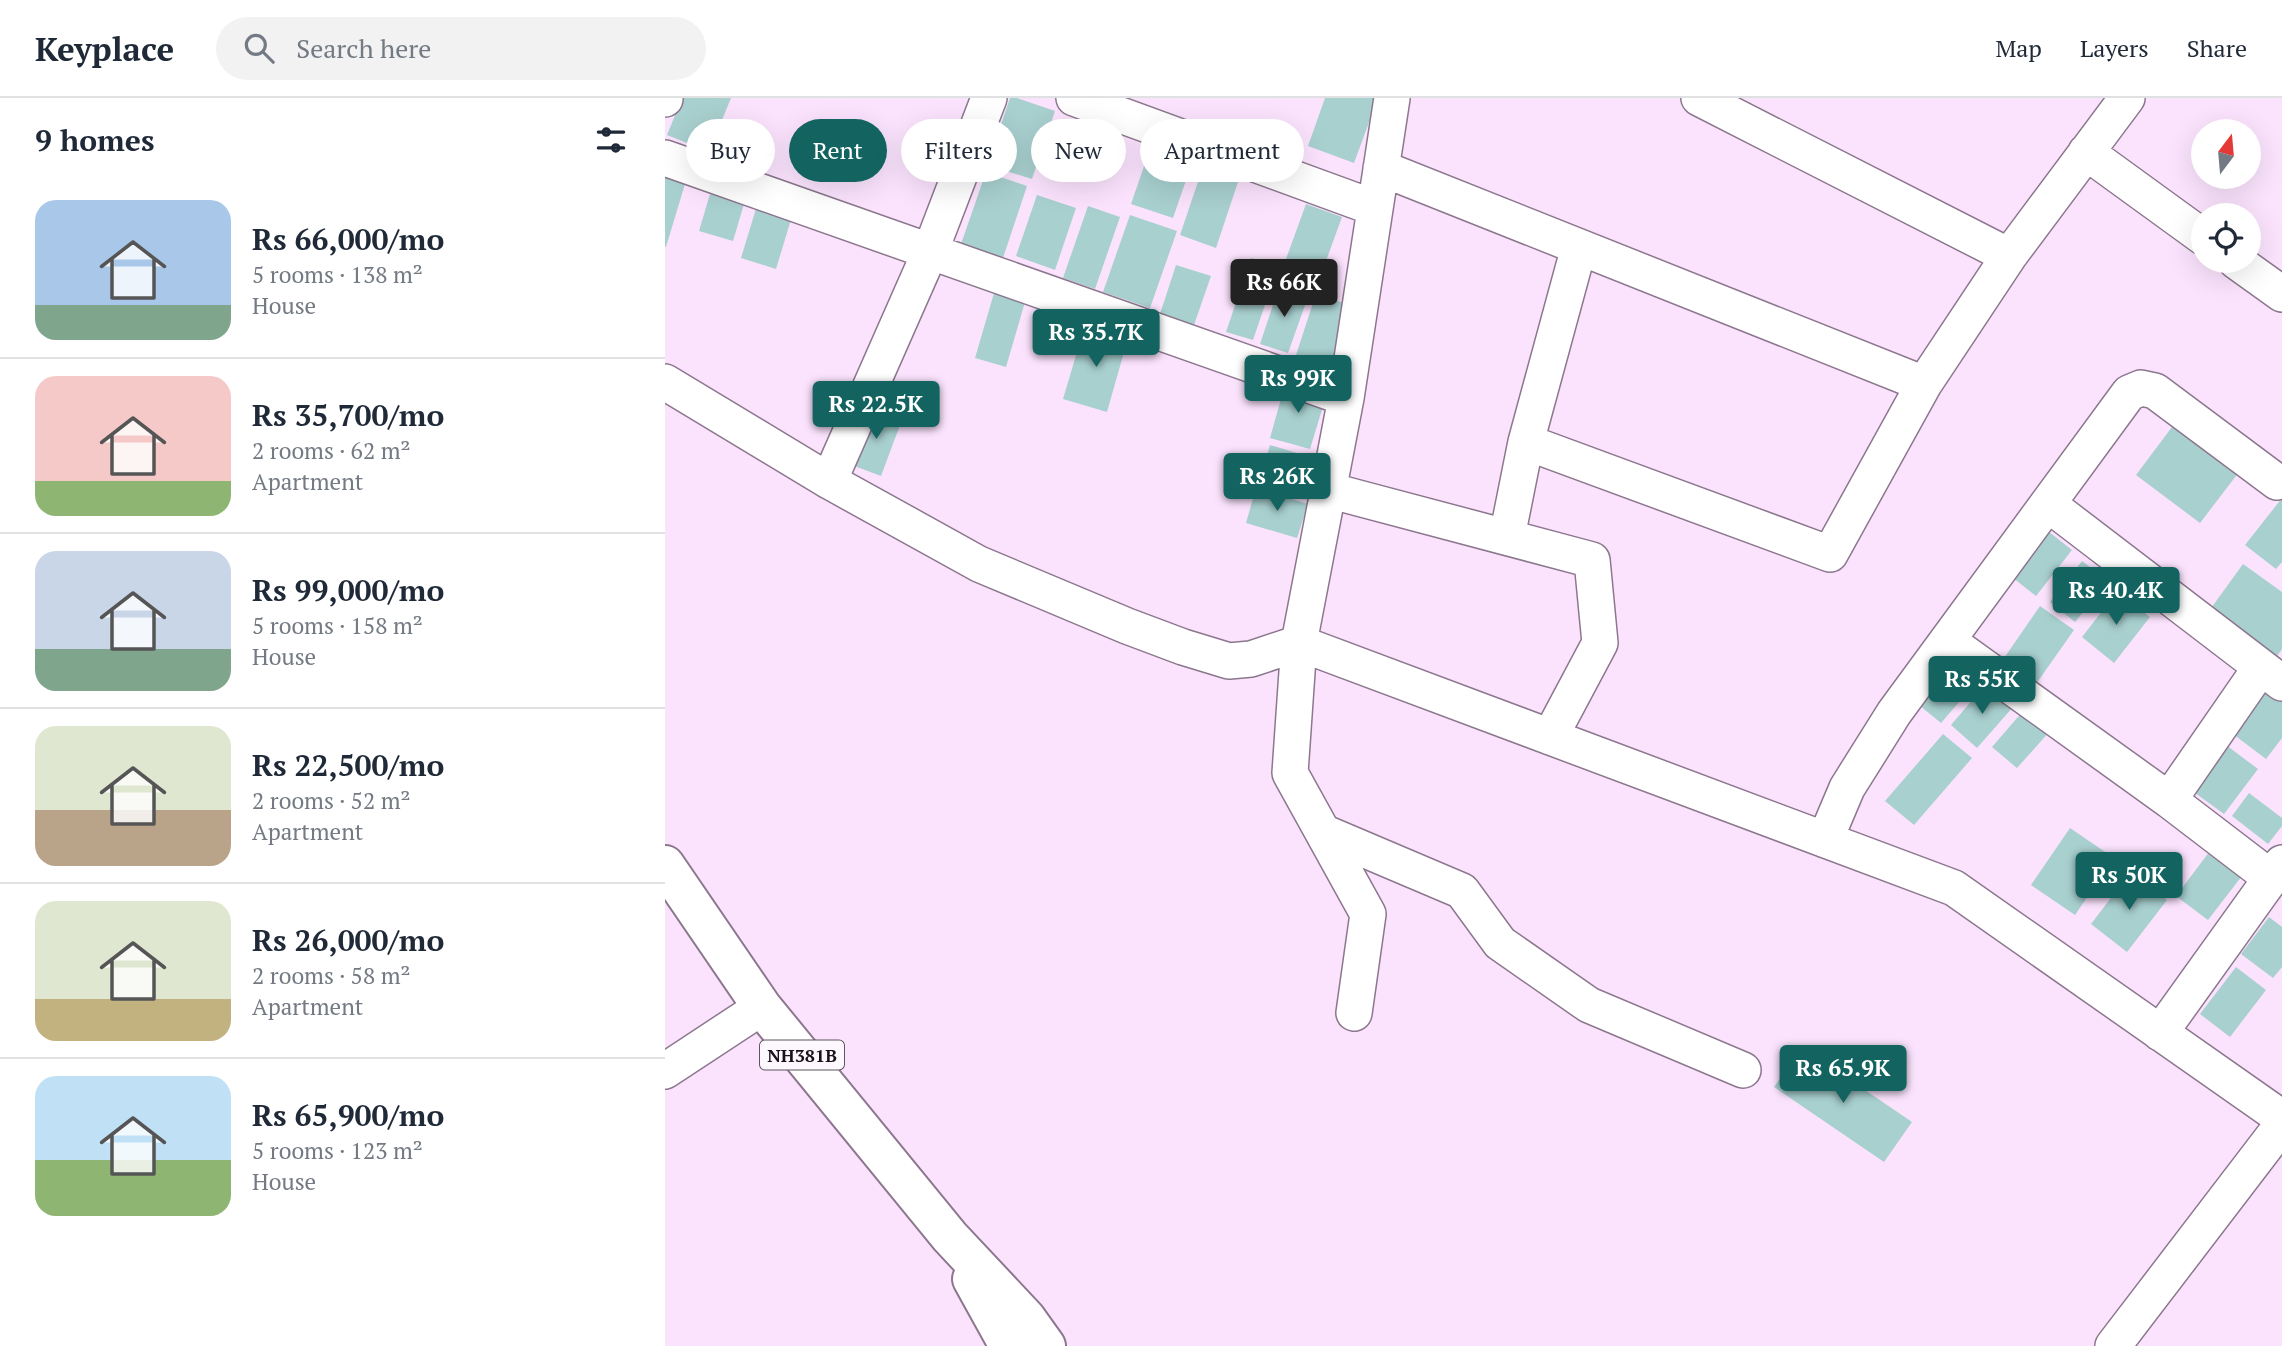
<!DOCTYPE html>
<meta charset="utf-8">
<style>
:root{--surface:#fff;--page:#f2f2f3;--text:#1f2937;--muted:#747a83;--line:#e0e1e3;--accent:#136361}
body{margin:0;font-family:"PT Serif",serif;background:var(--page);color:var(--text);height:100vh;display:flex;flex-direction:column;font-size:26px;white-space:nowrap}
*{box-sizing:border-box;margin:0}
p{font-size:23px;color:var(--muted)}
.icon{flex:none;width:38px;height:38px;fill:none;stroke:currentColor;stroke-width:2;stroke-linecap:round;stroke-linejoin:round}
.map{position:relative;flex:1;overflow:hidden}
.panel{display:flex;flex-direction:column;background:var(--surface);width:665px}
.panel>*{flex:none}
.top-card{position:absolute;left:21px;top:21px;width:665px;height:63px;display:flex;gap:14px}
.needle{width:46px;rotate:16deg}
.tools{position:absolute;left:1526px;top:21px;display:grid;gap:14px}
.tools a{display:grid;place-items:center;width:70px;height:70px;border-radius:50%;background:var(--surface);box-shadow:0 7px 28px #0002;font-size:35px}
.price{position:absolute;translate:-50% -60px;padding:0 16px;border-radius:7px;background:var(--accent);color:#fff;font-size:23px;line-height:46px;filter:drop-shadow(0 2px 4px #0008)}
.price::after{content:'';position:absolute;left:50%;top:42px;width:21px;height:16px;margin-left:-10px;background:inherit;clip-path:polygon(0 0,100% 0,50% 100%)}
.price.selected{background:#222;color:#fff}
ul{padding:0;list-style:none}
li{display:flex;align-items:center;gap:21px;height:175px;padding:0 35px}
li+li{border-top:2px solid var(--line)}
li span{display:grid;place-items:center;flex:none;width:196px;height:140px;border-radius:21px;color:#555}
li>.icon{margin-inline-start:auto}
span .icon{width:84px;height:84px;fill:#fffc;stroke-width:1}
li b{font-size:30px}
h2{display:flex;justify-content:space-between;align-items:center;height:84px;padding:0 35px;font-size:30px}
.tag{padding:0 24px;border-radius:32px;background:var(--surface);box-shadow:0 7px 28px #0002;font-size:24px;line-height:63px}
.tag.selected{background:var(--accent);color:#fff}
header{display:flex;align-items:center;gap:42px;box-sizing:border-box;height:98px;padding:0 35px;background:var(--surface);border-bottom:2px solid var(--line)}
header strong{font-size:33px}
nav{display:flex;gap:38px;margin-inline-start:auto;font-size:24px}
.search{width:490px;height:63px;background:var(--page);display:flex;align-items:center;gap:18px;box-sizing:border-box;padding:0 24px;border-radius:38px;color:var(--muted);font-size:26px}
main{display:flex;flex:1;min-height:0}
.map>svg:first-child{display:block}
.building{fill:#a8d0cf}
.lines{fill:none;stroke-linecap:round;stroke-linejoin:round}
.minor-casing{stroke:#8c778e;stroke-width:38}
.highway-casing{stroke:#8c778e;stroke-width:42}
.minor{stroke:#fff;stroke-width:35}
.highway{stroke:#fff;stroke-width:38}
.labels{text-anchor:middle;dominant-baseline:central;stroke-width:7;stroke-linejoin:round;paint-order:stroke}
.shield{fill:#fcf8fd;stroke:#5d565d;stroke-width:2}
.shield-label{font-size:18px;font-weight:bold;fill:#191119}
</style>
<header>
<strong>Keyplace</strong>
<div class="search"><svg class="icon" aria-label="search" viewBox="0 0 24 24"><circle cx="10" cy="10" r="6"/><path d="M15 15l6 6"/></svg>Search here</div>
<nav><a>Map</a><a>Layers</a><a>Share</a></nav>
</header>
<main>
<section class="panel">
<h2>9 homes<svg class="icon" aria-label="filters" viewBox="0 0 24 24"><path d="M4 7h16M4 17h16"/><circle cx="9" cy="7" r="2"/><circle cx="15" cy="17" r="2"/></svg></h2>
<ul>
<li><span style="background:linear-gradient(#a9c7e8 75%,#7fa58c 0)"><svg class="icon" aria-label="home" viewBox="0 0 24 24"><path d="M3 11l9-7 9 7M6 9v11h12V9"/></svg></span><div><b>Rs 66,000/mo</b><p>5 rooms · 138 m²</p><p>House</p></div></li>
<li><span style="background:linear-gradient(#f6c9c9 75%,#8fb573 0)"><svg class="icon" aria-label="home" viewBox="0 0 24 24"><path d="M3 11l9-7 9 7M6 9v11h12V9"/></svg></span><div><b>Rs 35,700/mo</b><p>2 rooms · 62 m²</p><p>Apartment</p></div></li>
<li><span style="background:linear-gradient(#c9d6e8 70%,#7fa58c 0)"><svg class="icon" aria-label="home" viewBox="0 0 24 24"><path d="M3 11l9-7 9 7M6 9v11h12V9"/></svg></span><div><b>Rs 99,000/mo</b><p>5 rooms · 158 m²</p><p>House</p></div></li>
<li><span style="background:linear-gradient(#dfe7d0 60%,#b9a48a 0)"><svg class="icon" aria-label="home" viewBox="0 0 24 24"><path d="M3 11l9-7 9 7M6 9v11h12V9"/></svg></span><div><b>Rs 22,500/mo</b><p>2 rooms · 52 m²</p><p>Apartment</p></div></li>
<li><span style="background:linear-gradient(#dfe7d0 70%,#c2b280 0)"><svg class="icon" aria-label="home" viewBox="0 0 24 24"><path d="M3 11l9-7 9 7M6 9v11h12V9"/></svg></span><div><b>Rs 26,000/mo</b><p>2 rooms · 58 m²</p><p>Apartment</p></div></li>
<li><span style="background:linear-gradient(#bfe0f5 60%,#8fb573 0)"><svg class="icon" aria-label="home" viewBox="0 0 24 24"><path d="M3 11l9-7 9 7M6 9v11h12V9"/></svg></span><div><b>Rs 65,900/mo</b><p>5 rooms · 123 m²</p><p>House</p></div></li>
</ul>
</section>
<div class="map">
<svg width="1617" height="1248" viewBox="0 0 1617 1248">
<rect width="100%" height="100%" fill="#fbe3fd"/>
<!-- building -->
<path class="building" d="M17,0H66L44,54L2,37Z
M345,0H352L390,13L367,81L322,67Z
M660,0H713L689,65L643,48Z
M486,48L528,62L508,120L466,106Z
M0,69L23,76L1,149H0Z
M537,72L573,84L551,150L515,137Z
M321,74L362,88L338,160L296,146Z
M45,96L79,106L68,143L34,133Z
M372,97L411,110L390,172L351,158Z
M93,104L128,115L111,171L76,160Z
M641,106L677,119L657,174L621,161Z
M423,108L455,119L430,191L398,180Z
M465,117L512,133L485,210L438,194Z
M586,160L613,169L588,242L561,234Z
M511,167L546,178L529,227L495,216Z
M615,186L644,196L623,255L595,246Z
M329,195L360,204L341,269L310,260Z
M651,196L688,208L664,278L628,266Z
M420,227L463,240L442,314L398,301Z
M621,283L662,295L645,351L605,340Z
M207,307L238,319L216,378L184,366Z
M1510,325L1574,374L1535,425L1471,377Z
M605,347L656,362L646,397L595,382Z
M591,390L643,406L632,440L581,425Z
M1617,400V464L1611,471L1580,447Z
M1374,426L1407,452L1371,498L1338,472Z
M1417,463L1443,483L1410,524L1385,504Z
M1578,466L1617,494V551L1610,561L1544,513Z
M1452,494L1485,519L1449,565L1417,539Z
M1375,508L1409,532L1371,586L1337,563Z
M1287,548L1319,575L1276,625L1243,598Z
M1601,584L1617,596V640L1601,661L1564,633Z
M1321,586L1348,609L1312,650L1286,627Z
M1359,612L1385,633L1352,670L1327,649Z
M1278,636L1307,660L1249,727L1220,703Z
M1561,647L1593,671L1559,716L1526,692Z
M1584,695L1617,720V728L1603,746L1567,718Z
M1405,730L1449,760L1410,817L1366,787Z
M1548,749L1580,774L1543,822L1511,798Z
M1465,775L1502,802L1462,854L1426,826Z
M1604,819L1617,829V869L1608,880L1576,856Z
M1571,869L1601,892L1565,939L1535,916Z
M1137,949L1247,1024L1219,1064L1109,989Z"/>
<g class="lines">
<defs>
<path id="minor" d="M409,0L710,110
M1034,0L1344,158L1259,286
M0,1V0
M1421,54L1538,139
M0,60L681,300
M716,70L1259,286L1165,456L861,344L842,439
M1344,158L1462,0
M1571,163L1617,196
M0,284L164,383L314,466L462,528L518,549L564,563L586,561L634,545L681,300L727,0
M861,344L914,149
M164,383L265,154L324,0
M663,392L927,462L935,545L885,639
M1383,406L1617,585
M1283,543L1504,702L1606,780
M1504,702L1596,569
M658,734L797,793L835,845L924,907L1078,972
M1160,742L1182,690L1229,615L1464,295L1476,290L1490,293L1612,384
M689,915L703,816L625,675L634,545L1289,790L1617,1020
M1495,935L1617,765
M0,973L97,909
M1448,1248L1617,1027"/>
<path id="highway" d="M0,767L97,909L285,1139L361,1220L381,1248
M307,1181L344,1248"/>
</defs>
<!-- minor casing -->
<use href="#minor" class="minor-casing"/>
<!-- highway casing -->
<use href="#highway" class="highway-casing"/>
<!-- minor -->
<use href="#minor" class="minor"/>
<!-- highway -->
<use href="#highway" class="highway"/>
</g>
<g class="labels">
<!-- shield labels -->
<rect class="shield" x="95" y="942.5" width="84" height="29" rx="5"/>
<g class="shield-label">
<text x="137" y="957">NH381B</text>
</g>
</g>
</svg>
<div class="tools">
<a><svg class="needle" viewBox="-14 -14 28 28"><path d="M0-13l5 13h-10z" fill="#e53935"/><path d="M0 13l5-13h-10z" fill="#747a83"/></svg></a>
<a><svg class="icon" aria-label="locate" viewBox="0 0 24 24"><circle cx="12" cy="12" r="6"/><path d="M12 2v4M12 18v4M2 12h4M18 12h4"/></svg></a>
</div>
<b class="price selected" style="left:619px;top:221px">Rs 66K</b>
<b class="price" style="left:431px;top:271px">Rs 35.7K</b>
<b class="price" style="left:633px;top:317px">Rs 99K</b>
<b class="price" style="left:211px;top:343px">Rs 22.5K</b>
<b class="price" style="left:612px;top:415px">Rs 26K</b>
<b class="price" style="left:1451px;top:529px">Rs 40.4K</b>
<b class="price" style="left:1317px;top:618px">Rs 55K</b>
<b class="price" style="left:1464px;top:814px">Rs 50K</b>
<b class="price" style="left:1178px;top:1007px">Rs 65.9K</b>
<div class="top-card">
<a class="tag">Buy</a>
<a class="tag selected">Rent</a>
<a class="tag">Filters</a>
<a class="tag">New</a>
<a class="tag">Apartment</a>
</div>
</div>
</main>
